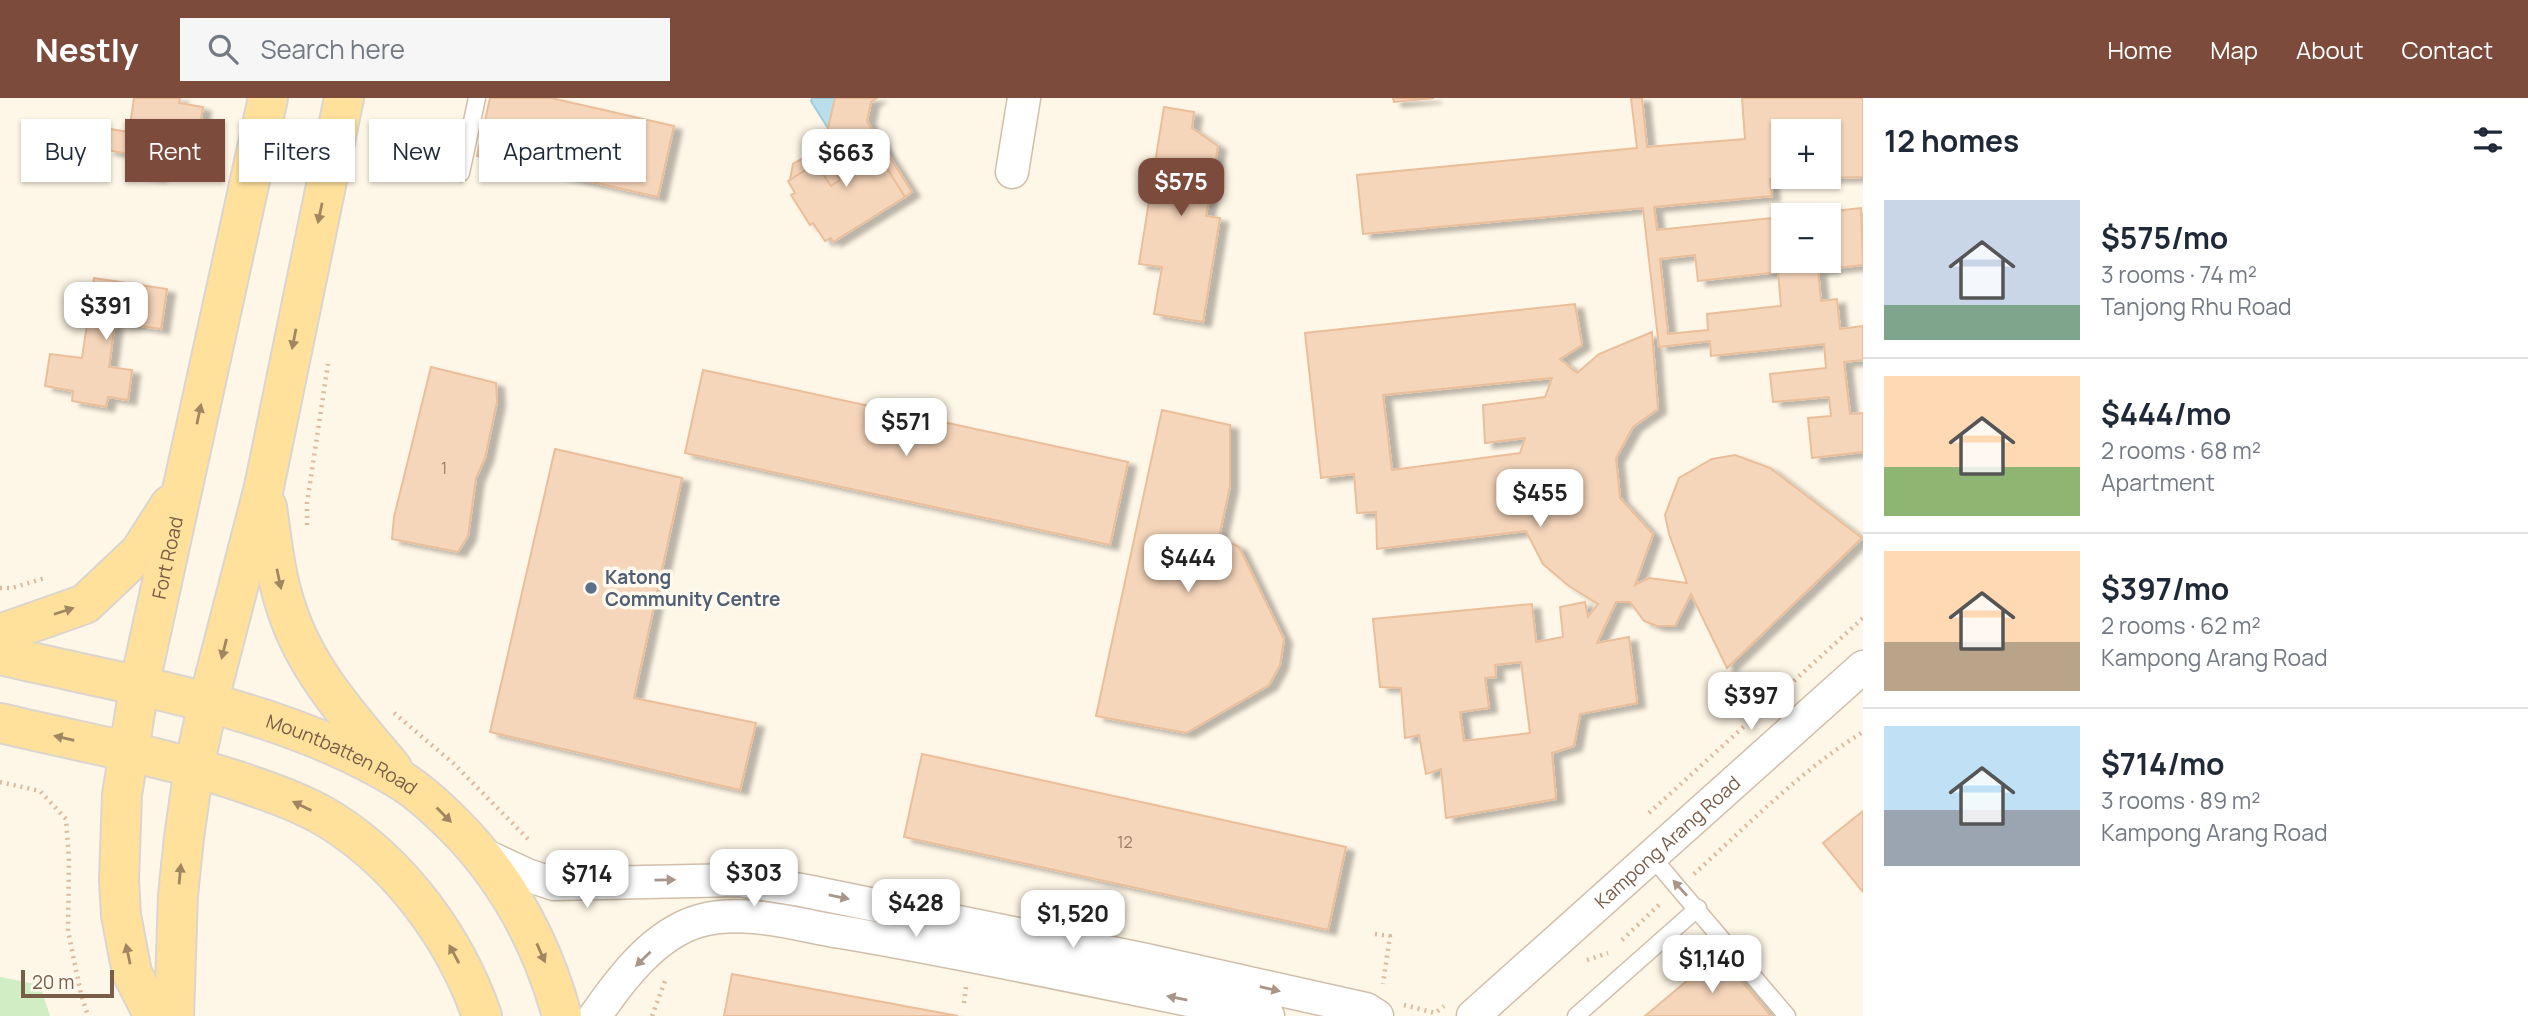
<!DOCTYPE html>
<meta charset="utf-8">
<style>
:root{--surface:#fff;--page:#f6f6f7;--text:#1f2937;--muted:#747a83;--line:#e0e1e3;--accent:#7d4b3c}
body{margin:0;font-family:Manrope,sans-serif;background:var(--page);color:var(--text);height:100vh;display:flex;flex-direction:column;font-size:26px;white-space:nowrap}
*{box-sizing:border-box;margin:0}
p{font-size:23px;color:var(--muted)}
.icon{flex:none;width:38px;height:38px;fill:none;stroke:currentColor;stroke-width:2;stroke-linecap:round;stroke-linejoin:round}
.map{position:relative;flex:1;overflow:hidden}
.side{display:flex;flex-direction:column;background:var(--surface);width:665px}
.side>*{flex:none}
.banner{position:absolute;left:21px;top:21px;width:665px;height:63px;display:flex;gap:14px}
.tools{position:absolute;left:1771px;top:21px;display:grid;gap:14px}
.tools a{display:grid;place-items:center;width:70px;height:70px;border-radius:0px;background:var(--surface);box-shadow:0 2px 5px #0004;font-size:35px}
.scale{position:absolute;left:21px;bottom:18px;width:93px;box-sizing:border-box;padding-left:7px;border:4px solid #7a5d48;border-top:0;font-size:19px;line-height:24px;white-space:nowrap;color:#7a5d48;-webkit-text-stroke:5px #fff9ee;paint-order:stroke}
.price{position:absolute;translate:-50% -60px;padding:0 16px;border-radius:14px;background:#fff;color:#222;font-size:23px;line-height:46px;filter:drop-shadow(0 2px 4px #0008)}
.price::after{content:'';position:absolute;left:50%;top:42px;width:21px;height:16px;margin-left:-10px;background:inherit;clip-path:polygon(0 0,100% 0,50% 100%)}
.price.current{background:var(--accent);color:#fff}
ul{padding:0;list-style:none}
li{display:flex;align-items:center;gap:21px;height:175px;padding:0 21px}
li+li{border-top:2px solid var(--line)}
li span{display:grid;place-items:center;flex:none;width:196px;height:140px;border-radius:0px;color:#555}
li>.icon{margin-inline-start:auto}
span .icon{width:84px;height:84px;fill:#fffc;stroke-width:1}
li b{font-size:30px}
h2{display:flex;justify-content:space-between;align-items:center;height:84px;padding:0 21px;font-size:30px}
.chip{padding:0 24px;border-radius:0px;background:var(--surface);box-shadow:0 2px 5px #0004;font-size:24px;line-height:63px}
.chip.current{background:var(--accent);color:#fff}
header{display:flex;align-items:center;gap:42px;box-sizing:border-box;height:98px;padding:0 35px;background:var(--accent);color:#fff}
header strong{font-size:33px}
nav{display:flex;gap:38px;margin-inline-start:auto;font-size:24px}
.search{width:490px;height:63px;background:var(--page);display:flex;align-items:center;gap:18px;box-sizing:border-box;padding:0 24px;border-radius:0px;color:var(--muted);font-size:26px}
main{display:flex;flex:1;min-height:0}
.map>svg:first-child{display:block}
.green{fill:#d1edc3}
.water{fill:#b8dfea;stroke:#9ecedc;stroke-width:2}
.building{fill:#f6d6bb;stroke:#eabe9a;stroke-width:2;fill-rule:evenodd;filter:url(#shadow)}
.lines{fill:none;stroke-linecap:round;stroke-linejoin:round}
.lane-casing{stroke:#d1beaa;stroke-width:19}
.street-casing{stroke:#d1beaa;stroke-width:35}
.primary-casing{stroke:#dcd5cf;stroke-width:42}
.path{stroke:#dbba9e;stroke-width:4.5;stroke-dasharray:2 5;stroke-linecap:butt}
.lane{stroke:#fff;stroke-width:16}
.street{stroke:#fff;stroke-width:32}
.primary{stroke:#ffe19c;stroke-width:38}
.oneway{fill:#a28561}
.oneway2{fill:#a99688}
.service-dot{fill:#5c6f8a;stroke:#fff9ee;stroke-width:2.5}
.labels{text-anchor:middle;dominant-baseline:central;stroke-width:7;stroke-linejoin:round;paint-order:stroke}
.number-label{font-size:16px;fill:#997b65}
.street-label{font-size:19px;fill:#7a5d48;stroke:#fff9ee}
.service-label{font-size:19px;font-weight:bold;fill:#4e5e75;stroke:#fff9ee;text-anchor:start}
</style>
<header>
<strong>Nestly</strong>
<div class="search"><svg class="icon" aria-label="search" viewBox="0 0 24 24"><circle cx="10" cy="10" r="6"/><path d="M15 15l6 6"/></svg>Search here</div>
<nav><a>Home</a><a>Map</a><a>About</a><a>Contact</a></nav>
</header>
<main>
<div class="map">
<svg width="1863" height="918" viewBox="0 0 1863 918">
<defs>
<filter id="shadow"><feDropShadow dx="8" dy="4.5" stdDeviation="2" flood-color="#0004"/></filter>
</defs>
<rect width="100%" height="100%" fill="#fef6e6"/>
<!-- green -->
<path class="green" d="M0,879L40,887L50,918H0Z"/>
<!-- water -->
<path class="water" d="M812,0H851L831,35L811,3Z"/>
<!-- building -->
<path class="building" d="M134,0H180L179,5L203,9L197,46L164,41L158,79L126,74L129,56L107,52L110,31L129,34Z
M490,0H551L674,28L658,99L477,58Z
M835,0H877L871,4L867,23L912,94L905,99L870,43L849,56L845,57L839,47L828,54L832,60L828,62L840,82L831,88L818,69L814,71L812,68L790,82L793,66L824,48Z
M1393,0H1434L1394,4Z
M1631,0H1642L1647,49L1745,41L1742,0H1863V79L1811,80L1809,79H1829V33H1783V79H1796L1770,81L1772,98L1654,109L1657,132L1783,119V163H1829V117H1795L1861,110L1863,167L1818,172L1821,203L1837,201L1840,231L1863,228V262L1844,264L1850,316L1863,315V354L1812,360L1808,320L1831,318L1829,299L1773,304L1770,276L1826,270L1824,246L1711,258L1710,243L1659,249L1643,110L1363,136L1357,77L1637,50ZM1695,157L1698,183L1778,174L1781,208L1707,216L1708,232L1668,236L1660,161Z
M1164,9L1194,14L1192,30L1218,48L1206,118L1220,120L1203,224L1154,216L1162,169L1139,166Z
M863,32L905,99L833,144L831,140L825,143L813,125L810,127L791,97L795,95L788,83L812,68L814,71L818,69L831,88L840,82L828,62L832,60L828,54Z
M94,180L167,191L161,231L115,224L109,269L132,272L128,302L108,299L106,309L72,303L73,293L45,288L50,256L82,260Z
M1575,206L1582,247L1560,261L1577,275L1599,256L1652,234L1658,311L1633,329L1616,360L1620,400L1653,436L1635,487L1649,480L1687,485L1669,436L1665,417L1679,380L1712,361L1735,357L1770,370L1862,440L1727,570L1691,496L1675,528H1657L1644,523L1630,504H1616L1597,545L1629,539L1637,605L1580,616L1574,648L1552,655L1556,701L1446,720L1441,671L1426,676L1419,637L1405,640L1401,590L1380,589L1373,521L1532,506L1536,544L1563,539L1560,509L1585,504L1588,519L1598,506L1569,488L1543,466L1526,433L1377,451L1376,414L1357,415L1354,376L1321,380L1305,235ZM1552,280L1545,299L1483,307L1485,345L1525,340L1520,355L1392,372L1383,297ZM1521,564L1530,635L1464,643L1460,614L1489,610L1485,580L1496,579L1495,567Z
M431,269L496,285L497,304L485,360L476,380L468,438L458,454L392,441L394,419Z
M703,272L1128,364L1110,447L685,355Z
M1162,312L1230,327V388L1219,439L1239,449L1284,541L1280,567L1269,587L1186,635L1096,618Z
M555,351L682,380L634,600L756,625L740,692L490,634Z
M922,656L1346,749L1328,832L904,739Z
M1863,713V794L1823,745Z
M1719,856L1771,918H1645Z
M732,876L958,918H724Z"/>
<g class="lines">
<defs>
<path id="lane" d="M461,75L477,0
M1652,759L1787,918
M1576,918L1698,810"/>
<g id="street">
<path d="M1012,74L1024,0"/>
<path d="M480,755L527,777L554,786L738,782L801,792L1146,862L1366,911L1377,918"/>
<path d="M595,918C620,882 654,836 699,823C744,810 797,827 841,834C984,858 1126,890 1268,918"/>
<path id="s1" d="M1473,918L1863,569"/>
</g>
<g id="primary">
<path d="M267,409C272,442 275,477 286,509C305,571 351,621 392,670"/>
<path d="M0,536L85,506L140,454L170,407"/>
<path id="s2" d="M0,557C136,589 281,609 402,683C421,695 438,711 454,727C508,781 542,845 562,918"/>
<path d="M0,625C79,644 161,658 238,683C270,694 303,705 332,723C401,767 455,840 482,918"/>
<path id="s3" d="M154,918L132,875L121,817L119,781L122,697L139,589L268,0"/>
<path d="M174,918L178,797L184,740L194,669L208,605L264,389L344,0"/>
</g>
</defs>
<!-- lane casing -->
<use href="#lane" class="lane-casing"/>
<!-- street casing -->
<use href="#street" class="street-casing"/>
<!-- primary casing -->
<use href="#primary" class="primary-casing"/>
<!-- path -->
<path class="path" d="M307,427V405L328,266
M0,490H12L45,480
M394,615L454,666L528,741
M0,684L40,693L66,721L69,761L68,833L81,896L88,918
M1649,715L1863,520
M1694,776C1748,727 1801,672 1863,634
M1375,836L1390,838L1383,886
M1622,842L1661,805
M1587,862L1608,855
M964,905L966,889
M1404,907L1435,915L1444,908
M652,918L665,883"/>
<!-- lane -->
<use href="#lane" class="lane"/>
<!-- street -->
<use href="#street" class="street"/>
<!-- primary -->
<use href="#primary" class="primary"/>
</g>
<!-- one-way arrows -->
<defs><path id="oneway-solid" d="M-6-.8H1V-3.2L6.5 0L1 3.2V.8H-6Z" transform="scale(1.75)"/></defs>
<g class="oneway">
<use href="#oneway-solid" transform="translate(320 115) rotate(102)"/>
<use href="#oneway-solid" transform="translate(294 241) rotate(101)"/>
<use href="#oneway-solid" transform="translate(199 316) rotate(-78)"/>
<use href="#oneway-solid" transform="translate(279 481) rotate(78)"/>
<use href="#oneway-solid" transform="translate(64 513) rotate(-18)"/>
<use href="#oneway-solid" transform="translate(224 551) rotate(104)"/>
<use href="#oneway-solid" transform="translate(64 640) rotate(-167)"/>
<use href="#oneway-solid" transform="translate(302 708) rotate(-154)"/>
<use href="#oneway-solid" transform="translate(444 717) rotate(45)"/>
<use href="#oneway-solid" transform="translate(180 776) rotate(-85)"/>
<use href="#oneway-solid" transform="translate(541 855) rotate(66)"/>
<use href="#oneway-solid" transform="translate(128 856) rotate(-102)"/>
<use href="#oneway-solid" transform="translate(454 856) rotate(-118)"/>
</g>
<g class="oneway2">
<use href="#oneway-solid" transform="translate(665 782) rotate(-1)"/>
<use href="#oneway-solid" transform="translate(1680 790) rotate(-132)"/>
<use href="#oneway-solid" transform="translate(839 799) rotate(11)"/>
<use href="#oneway-solid" transform="translate(643 861) rotate(136)"/>
<use href="#oneway-solid" transform="translate(1270 891) rotate(13)"/>
<use href="#oneway-solid" transform="translate(1177 900) rotate(-169)"/>
</g>
<!-- markers -->
<circle class="service-dot" cx="591" cy="490" r="7"/>
<g class="labels">
<!-- number labels -->
<g class="number-label">
<text x="444" y="370">1</text>
<text x="1125" y="744">12</text>
</g>
<!-- street labels -->
<g class="street-label">
<text stroke="none"><textPath href="#s3" startOffset="469">Fort Road</textPath></text>
<text stroke="none"><textPath href="#s2" startOffset="357">Mountbatten Road</textPath></text>
<text stroke="none"><textPath href="#s1" startOffset="261">Kampong Arang Road</textPath></text>
</g>
<!-- service labels -->
<g class="service-label">
<text x="605" y="479">Katong<tspan x="605" dy="22">Community Centre</tspan></text>
</g>
</g>
</svg>
<div class="tools">
<a>+</a>
<a>−</a>
</div>
<div class="scale">20 m</div>
<b class="price" style="left:846px;top:91px">$663</b>
<b class="price current" style="left:1181px;top:120px">$575</b>
<b class="price" style="left:106px;top:244px">$391</b>
<b class="price" style="left:906px;top:360px">$571</b>
<b class="price" style="left:1540px;top:431px">$455</b>
<b class="price" style="left:1188px;top:496px">$444</b>
<b class="price" style="left:1751px;top:634px">$397</b>
<b class="price" style="left:754px;top:811px">$303</b>
<b class="price" style="left:587px;top:812px">$714</b>
<b class="price" style="left:916px;top:841px">$428</b>
<b class="price" style="left:1073px;top:852px">$1,520</b>
<b class="price" style="left:1712px;top:897px">$1,140</b>
<div class="banner">
<a class="chip">Buy</a>
<a class="chip current">Rent</a>
<a class="chip">Filters</a>
<a class="chip">New</a>
<a class="chip">Apartment</a>
</div>
</div>
<section class="side">
<h2>12 homes<svg class="icon" aria-label="filters" viewBox="0 0 24 24"><path d="M4 7h16M4 17h16"/><circle cx="9" cy="7" r="2"/><circle cx="15" cy="17" r="2"/></svg></h2>
<ul>
<li><span style="background:linear-gradient(#c9d6e8 75%,#7fa58c 0)"><svg class="icon" aria-label="home" viewBox="0 0 24 24"><path d="M3 11l9-7 9 7M6 9v11h12V9"/></svg></span><div><b>$575/mo</b><p>3 rooms · 74 m²</p><p>Tanjong Rhu Road</p></div></li>
<li><span style="background:linear-gradient(#ffd9b3 65%,#8fb573 0)"><svg class="icon" aria-label="home" viewBox="0 0 24 24"><path d="M3 11l9-7 9 7M6 9v11h12V9"/></svg></span><div><b>$444/mo</b><p>2 rooms · 68 m²</p><p>Apartment</p></div></li>
<li><span style="background:linear-gradient(#ffd9b3 65%,#b9a48a 0)"><svg class="icon" aria-label="home" viewBox="0 0 24 24"><path d="M3 11l9-7 9 7M6 9v11h12V9"/></svg></span><div><b>$397/mo</b><p>2 rooms · 62 m²</p><p>Kampong Arang Road</p></div></li>
<li><span style="background:linear-gradient(#bfe0f5 60%,#9aa5b1 0)"><svg class="icon" aria-label="home" viewBox="0 0 24 24"><path d="M3 11l9-7 9 7M6 9v11h12V9"/></svg></span><div><b>$714/mo</b><p>3 rooms · 89 m²</p><p>Kampong Arang Road</p></div></li>
</ul>
</section>
</main>
